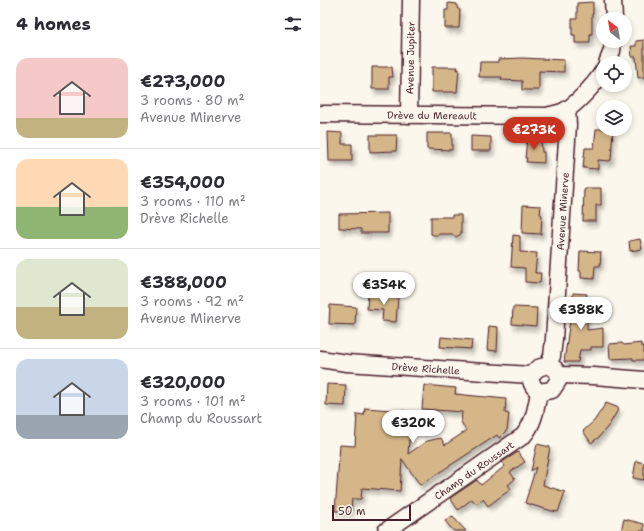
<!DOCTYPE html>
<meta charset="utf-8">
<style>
:root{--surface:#fff;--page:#f7f7f7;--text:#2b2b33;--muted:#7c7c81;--line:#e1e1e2;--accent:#c8321e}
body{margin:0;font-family:"Shantell Sans",sans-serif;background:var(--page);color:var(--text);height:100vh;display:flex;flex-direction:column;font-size:15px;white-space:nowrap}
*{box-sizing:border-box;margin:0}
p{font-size:13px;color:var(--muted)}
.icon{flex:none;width:22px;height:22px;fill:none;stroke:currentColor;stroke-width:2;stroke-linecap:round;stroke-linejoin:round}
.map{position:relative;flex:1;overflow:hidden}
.panel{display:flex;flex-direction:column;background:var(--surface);width:320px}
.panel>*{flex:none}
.needle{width:26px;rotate:329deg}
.controls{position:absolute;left:276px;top:12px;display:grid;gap:8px}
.controls a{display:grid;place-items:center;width:36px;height:36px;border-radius:50%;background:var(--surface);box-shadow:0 2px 6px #0003;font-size:20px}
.scale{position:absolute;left:12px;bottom:10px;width:79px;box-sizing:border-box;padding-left:4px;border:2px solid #4a1f2b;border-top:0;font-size:11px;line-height:14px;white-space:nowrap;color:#4a1f2b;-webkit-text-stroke:3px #fbf7ec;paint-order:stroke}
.price{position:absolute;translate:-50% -34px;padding:0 9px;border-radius:14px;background:#fff;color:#222;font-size:13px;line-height:26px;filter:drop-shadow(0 1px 2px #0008)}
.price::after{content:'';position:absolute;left:50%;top:24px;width:12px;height:9px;margin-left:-6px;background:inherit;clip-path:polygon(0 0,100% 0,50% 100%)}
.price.active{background:var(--accent);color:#fff}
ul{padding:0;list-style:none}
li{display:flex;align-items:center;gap:12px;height:100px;padding:0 16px}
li+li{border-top:1px solid var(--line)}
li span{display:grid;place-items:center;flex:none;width:112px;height:80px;border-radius:12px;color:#555}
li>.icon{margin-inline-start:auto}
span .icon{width:48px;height:48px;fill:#fffc;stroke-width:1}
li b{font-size:17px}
h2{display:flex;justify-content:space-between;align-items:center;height:48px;padding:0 16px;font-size:17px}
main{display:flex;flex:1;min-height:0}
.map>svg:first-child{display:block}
.building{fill:#d5b689;stroke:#4a1f2b;filter:url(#shadow)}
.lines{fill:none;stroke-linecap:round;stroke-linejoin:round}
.minor-casing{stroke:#4a1f2b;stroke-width:19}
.minor{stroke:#fbf7ec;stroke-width:16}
.labels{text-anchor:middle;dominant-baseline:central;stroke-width:3;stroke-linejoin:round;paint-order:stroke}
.street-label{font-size:10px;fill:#4a1f2b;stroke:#fbf7ec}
</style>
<main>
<section class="panel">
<h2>4 homes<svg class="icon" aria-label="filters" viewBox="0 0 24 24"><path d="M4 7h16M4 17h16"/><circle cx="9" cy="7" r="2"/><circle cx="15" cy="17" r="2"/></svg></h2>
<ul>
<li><span style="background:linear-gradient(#f6c9c9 75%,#c2b280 0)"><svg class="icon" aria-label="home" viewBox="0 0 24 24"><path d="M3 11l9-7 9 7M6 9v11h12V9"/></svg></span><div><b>€273,000</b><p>3 rooms · 80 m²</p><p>Avenue Minerve</p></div></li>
<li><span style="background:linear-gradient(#ffd9b3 60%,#8fb573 0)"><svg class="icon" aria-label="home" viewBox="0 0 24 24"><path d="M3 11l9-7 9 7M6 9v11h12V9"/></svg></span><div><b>€354,000</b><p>3 rooms · 110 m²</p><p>Drève Richelle</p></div></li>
<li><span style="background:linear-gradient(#dfe7d0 60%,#c2b280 0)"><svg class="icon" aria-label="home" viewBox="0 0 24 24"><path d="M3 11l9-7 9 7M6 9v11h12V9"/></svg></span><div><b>€388,000</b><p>3 rooms · 92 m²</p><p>Avenue Minerve</p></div></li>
<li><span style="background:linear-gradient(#c9d6e8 70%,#9aa5b1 0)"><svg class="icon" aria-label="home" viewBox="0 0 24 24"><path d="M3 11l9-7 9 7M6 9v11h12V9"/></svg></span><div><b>€320,000</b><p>3 rooms · 101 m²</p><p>Champ du Roussart</p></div></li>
</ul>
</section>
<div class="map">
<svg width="324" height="531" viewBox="0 0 324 531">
<defs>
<filter id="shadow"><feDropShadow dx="2.5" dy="4.5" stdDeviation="2" flood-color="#0004"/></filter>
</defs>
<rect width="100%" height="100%" fill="#fbf7ec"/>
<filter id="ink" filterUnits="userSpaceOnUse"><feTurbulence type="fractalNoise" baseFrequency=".025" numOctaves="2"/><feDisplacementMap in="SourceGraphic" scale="8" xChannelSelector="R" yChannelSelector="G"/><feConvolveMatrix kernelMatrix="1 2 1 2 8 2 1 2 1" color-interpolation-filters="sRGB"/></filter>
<g filter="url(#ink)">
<!-- building -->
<path class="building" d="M273,2V14H272V34H270V43H255V35H252V19H257V3Z
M128,3L137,4V8L140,10L139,28H125V10H128Z
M324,40V77L318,78L316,57H312L311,46H316V41Z
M202,58L244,60V72L219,71V90H202V81L181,80L182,77H159L160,62H178V59Z
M52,67H72L73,77H69V89H52Z
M112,67H138L137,70L139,69L137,92H112Z
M276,129H293L291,160L290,161L278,160V169L263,168L265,148H274Z
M8,132L22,133V144H32V161H9Z
M107,133H132V150L107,149Z
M50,135H77L76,151L50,152Z
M151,136L171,137V151H151Z
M207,139H221L222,152H224V163L206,162L207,158H205Z
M264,188H281V205H276V221H263Z
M203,205L221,206L220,214L222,215L221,234L202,233Z
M68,213V233H41V229L19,228V214Z
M132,215H141V234L136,237L132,234H119L118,235H113L111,234V217H132Z
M193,235L200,236V252L217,253L215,273H221L220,283L205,282V268L191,267Z
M320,239L322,249L310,251L309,241Z
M260,251L281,252L280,266H275L274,279L261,278V271H259Z
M253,293L267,294L266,300H270L269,309H267V330L283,328V347H271V350H260L258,362H244L250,320H252Z
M48,294L78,297L76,322L62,321L63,310L47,309Z
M10,305L36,307L35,325L9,324Z
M193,307L217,308L216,326L192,324Z
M169,326L178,327L177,351L167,350Z
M121,337L152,340L151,349L120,347Z
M302,343L304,345L321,343V346H324V360H313V358L290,359L289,344Z
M7,384L26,385L25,406L6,405Z
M104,385L136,388L135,394L186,399L185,413L189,414L187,430L179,438L177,435L100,485L82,459L80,491L42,488L41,499H32L31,512L15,511L20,445L35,446L37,414L44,415L45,408L85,411V418H91L88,454L107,441L121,438L125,445L146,431L141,422L142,412L102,409Z
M286,403L299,408L289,425L279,437L271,443L263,431L274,421Z
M217,444L230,447L223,485L245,492L238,512L232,511L205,503L216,467L211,471Z
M198,452L205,462L190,472L195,479L188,485L191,489L168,506L163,499L156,504L152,499L138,510L130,498L157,480L161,485L185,466L182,462Z
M316,461L324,463V480L313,478Z
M132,516L146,531H134L129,526L125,521Z
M304,519L324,524V531H301Z"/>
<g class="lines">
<defs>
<g id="minor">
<path d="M293,0L294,19"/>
<path d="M287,63L292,51L293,41"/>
<path id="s1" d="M0,114L227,116C233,114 243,113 248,109C259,101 277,82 283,71"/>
<path id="s2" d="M89,115L91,0"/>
<path id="s3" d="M0,359L27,363L211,375"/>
<path id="s4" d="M228,365L232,356L234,339L248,125L247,109"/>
<path d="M228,365L235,369L239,375L238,381L232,390L219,392C213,387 210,383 211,375L218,368Z"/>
<path d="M239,375L274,376L324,380"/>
<path id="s5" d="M66,531L203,436C214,424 216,408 219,392"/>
</g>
</defs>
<!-- minor casing -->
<use href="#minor" class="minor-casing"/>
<!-- minor -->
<use href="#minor" class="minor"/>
</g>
</g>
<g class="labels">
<!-- street labels -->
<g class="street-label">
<text stroke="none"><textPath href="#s2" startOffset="57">Avenue Jupiter</textPath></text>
<text stroke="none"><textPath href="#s1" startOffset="112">Drève du Mereault</textPath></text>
<text stroke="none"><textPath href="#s4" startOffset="155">Avenue Minerve</textPath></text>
<text stroke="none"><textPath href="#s3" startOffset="106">Drève Richelle</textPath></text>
<text stroke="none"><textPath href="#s5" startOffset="107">Champ du Roussart</textPath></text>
</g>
</g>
</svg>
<div class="controls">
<a><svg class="needle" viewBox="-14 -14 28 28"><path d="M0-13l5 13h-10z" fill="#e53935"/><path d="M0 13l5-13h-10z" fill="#7c7c81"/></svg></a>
<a><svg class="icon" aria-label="locate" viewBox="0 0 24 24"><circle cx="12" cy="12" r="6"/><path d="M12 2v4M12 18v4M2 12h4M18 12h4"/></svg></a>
<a><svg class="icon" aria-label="layers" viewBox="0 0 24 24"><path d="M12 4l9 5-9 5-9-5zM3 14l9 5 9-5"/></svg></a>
</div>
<div class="scale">50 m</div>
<b class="price active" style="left:214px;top:151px">€273K</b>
<b class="price" style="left:64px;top:306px">€354K</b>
<b class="price" style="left:261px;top:331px">€388K</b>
<b class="price" style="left:93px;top:444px">€320K</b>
</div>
</main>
